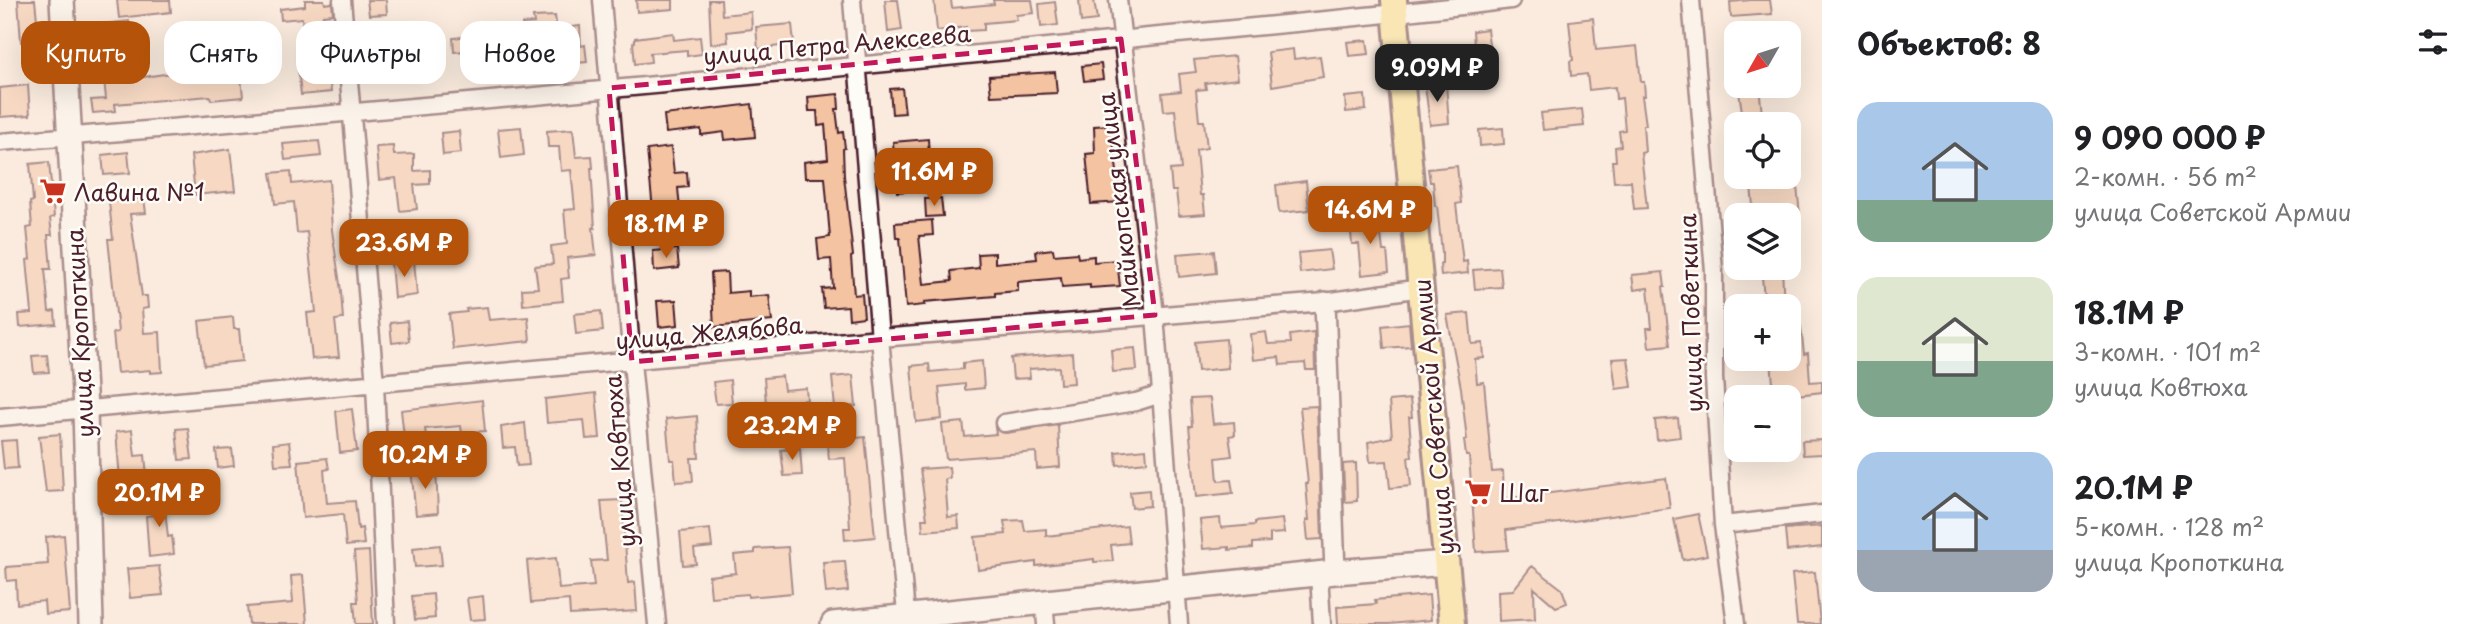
<!DOCTYPE html>
<html lang="ru">
<meta charset="utf-8">
<style>
:root{--surface:#fff;--page:#f2f2f2;--text:#202124;--muted:#757577;--accent:#b45309}
body{margin:0;font-family:"Playpen Sans",sans-serif;background:var(--page);color:var(--text);height:100vh;display:flex;flex-direction:column;font-size:26px;white-space:nowrap}
*{box-sizing:border-box;margin:0}
p{font-size:23px;color:var(--muted)}
.icon{flex:none;width:38px;height:38px;fill:none;stroke:currentColor;stroke-width:2;stroke-linecap:round;stroke-linejoin:round}
.map{position:relative;flex:1;overflow:hidden}
.side{display:flex;flex-direction:column;background:var(--surface);width:665px}
.side>*{flex:none}
.top-card{position:absolute;left:21px;top:21px;width:665px;height:63px;display:flex;gap:14px}
.needle{width:46px;rotate:231deg}
.fabs{position:absolute;left:1724px;top:21px;display:grid;gap:14px}
.fabs a{display:grid;place-items:center;width:77px;height:77px;border-radius:14px;background:var(--surface);box-shadow:0 7px 28px #0002;font-size:35px}
.price{position:absolute;translate:-50% -60px;padding:0 16px;border-radius:14px;background:var(--accent);color:#fff;font-size:23px;line-height:46px;filter:drop-shadow(0 2px 4px #0008)}
.price::after{content:'';position:absolute;left:50%;top:42px;width:21px;height:16px;margin-left:-10px;background:inherit;clip-path:polygon(0 0,100% 0,50% 100%)}
.price.on{background:#222;color:#fff}
ul{padding:0;list-style:none}
li{display:flex;align-items:center;gap:21px;height:175px;padding:0 35px}
li span{display:grid;place-items:center;flex:none;width:196px;height:140px;border-radius:21px;color:#555}
li>.icon{margin-inline-start:auto}
span .icon{width:84px;height:84px;fill:#fffc;stroke-width:1}
li b{font-size:30px}
h2{display:flex;justify-content:space-between;align-items:center;height:84px;padding:0 35px;font-size:30px}
.chip{padding:0 24px;border-radius:21px;background:var(--surface);box-shadow:0 7px 28px #0002;font-size:24px;line-height:63px}
.chip.on{background:var(--accent);color:#fff}
main{display:flex;flex:1;min-height:0}
.map>svg:first-child{display:block}
.building{fill:#f3c3a2;stroke:#4a1f2b;stroke-width:2}
.lines{fill:none;stroke-linecap:round;stroke-linejoin:round}
.minor-casing{stroke:#4a1f2b;stroke-width:21}
.tertiary-casing{stroke:#4a1f2b;stroke-width:24}
.secondary-casing{stroke:#4a1f2b;stroke-width:28}
.primary-casing{stroke:#4a1f2b;stroke-width:30}
.minor{stroke:#fdfcf7;stroke-width:16}
.tertiary{stroke:#fdfcf7;stroke-width:19}
.secondary{stroke:#fdfcf7;stroke-width:23}
.primary{stroke:#fae180;stroke-width:24}
.marked{fill:none;stroke:#c2185b;stroke-width:5;stroke-dasharray:14 9;stroke-linejoin:round}
.labels{text-anchor:middle;dominant-baseline:central;stroke-width:5;stroke-linejoin:round;paint-order:stroke}
.street-label{font-size:23px;fill:#4a1f2b;stroke:#fdfcf7}
.poi-label{font-size:23px;fill:#4a1f2b;stroke:#fdfcf7;text-anchor:start}
</style>
<main>
<div class="map">
<svg width="1822" height="624" viewBox="0 0 1822 624">
<rect width="100%" height="100%" fill="#faebde"/>
<filter id="ink" filterUnits="userSpaceOnUse"><feTurbulence type="fractalNoise" baseFrequency=".0143" numOctaves="2"/><feDisplacementMap in="SourceGraphic" scale="14" xChannelSelector="R" yChannelSelector="G"/><feConvolveMatrix kernelMatrix="1 2 1 2 8 2 1 2 1" color-interpolation-filters="sRGB"/></filter>
<g filter="url(#ink)">
<!-- building -->
<path class="building" d="M18,0H35L39,40L21,42Z
M117,0H170L171,12L119,18Z
M305,0H324L325,4L332,3L333,14L323,15L327,51H323L325,75L329,74L331,92L301,95L297,58L305,57L302,18L281,20L280,9L305,6Z
M367,0H386L387,14L369,15Z
M636,0H673V9L637,12Z
M709,0H721L722,15L751,12L752,29L727,32L728,42L711,44Z
M885,0H898L902,30L888,32Z
M934,0H951L952,8L994,4L993,0H1032L1034,13L1016,15L1017,20L984,23V30L966,31V27L937,31Z
M1079,0H1094L1097,20L1081,22Z
M1751,0H1770L1772,14L1731,17L1730,2Z
M1055,2L1058,25L1041,27L1039,4Z
M555,16L557,29L580,26L581,46L585,45L587,62L554,65L555,72L539,73L509,76L508,68L486,71L483,38L495,37L497,51L525,48L522,24L534,23L533,17Z
M1593,18L1596,50L1637,46L1641,82H1644L1645,96H1642L1646,125H1643L1645,152L1641,153L1647,208L1634,209L1631,181L1614,182L1612,161H1616L1615,147L1621,146L1619,131L1625,130L1622,98L1616,99L1615,87L1589,90L1587,74L1571,76L1570,61L1573,60L1569,21Z
M129,21L136,78L186,71L185,61L218,58L220,79L241,77L243,97L211,100L210,96L115,104L116,111L93,113L91,100L106,99L102,59H96L92,25Z
M792,24L794,44L758,49L756,27Z
M1487,29L1491,58L1469,60L1470,66L1436,70L1434,51L1474,46L1473,31Z
M673,33L674,40L700,37L702,54L687,56V50L650,53L651,62L635,64L633,43L635,42V38Z
M476,35L478,50L454,52L453,38Z
M393,39L395,59L372,62L370,41Z
M1367,40L1369,54L1349,56L1347,42Z
M1293,49L1294,59L1320,56L1323,77L1272,86L1268,52Z
M1235,56L1238,79L1205,83L1206,89L1196,90L1199,121H1204L1207,148L1196,150L1200,195H1203L1205,214L1179,216L1176,191H1172L1170,170L1181,169L1175,110L1164,111L1162,93L1181,91L1179,74L1196,72L1194,60Z
M1101,64L1103,79L1084,81L1082,66Z
M1055,72L1057,93L991,96L989,76Z
M1446,83L1449,123L1430,125L1425,85Z
M28,85L30,115L0,117V88Z
M1738,86H1759L1763,124H1744Z
M902,88L905,113L892,114L890,89Z
M838,94L839,109H836L839,133L843,132L845,148L843,149L844,176L853,256L851,257L854,295L862,294L864,317L849,319L848,306L824,308L822,289L833,288L831,259L819,260L817,239L830,237L825,178H805L804,162L828,159L825,125L818,126L817,111H809L808,97Z
M1365,95L1366,110L1346,112L1345,97Z
M752,104L755,137L725,140L724,132L701,135V129L666,133L664,115Z
M1582,109L1584,126L1543,130L1541,113Z
M1111,125L1121,202L1091,204L1086,154L1095,153L1094,126Z
M521,127L524,155L501,158L498,129Z
M1503,128L1504,144L1480,146L1479,130Z
M573,129L576,157L592,156L593,168H591L595,228H593L596,255L567,258L569,278L561,279L563,301L523,305L522,289L538,288L535,266L553,264L551,246L567,244L564,210L575,209L571,170L561,171L559,147H548L547,131Z
M459,131L461,153L443,155L441,133Z
M928,139L931,189L897,192L893,142Z
M319,141L321,156L285,160L283,144Z
M393,146L394,155L414,154V171L430,170V184L414,185L417,209L400,211L396,178L379,180L376,147Z
M671,147L674,173L687,172L688,187L678,188L681,220L651,222L650,210H653L647,150Z
M230,149L235,191L195,195L191,155Z
M128,152L130,173L104,175L102,155Z
M49,162L54,217L50,218L52,235H48L51,269H45L49,312L55,311L56,324L20,327L19,314L32,313L27,260L30,259L27,228L32,227L30,202L33,201L30,164Z
M1457,166L1461,203L1456,204L1463,262L1467,261L1468,273L1441,276L1440,264H1442V253L1437,206H1435L1433,182H1430L1428,169Z
M291,171L292,184L329,180L332,230L341,291L343,319L335,320L339,357L312,359L307,313L316,312L307,232L297,233L294,202L275,204L273,185L271,173Z
M1750,177H1796L1800,215H1754Z
M1306,181L1309,210L1279,213L1276,185Z
M144,198L146,213L130,214L142,296H147L148,308L142,309L144,333L160,332L162,372L150,373V370L117,373L113,333L118,332L108,239H113L109,202Z
M941,198L943,216L926,217L925,199Z
M1379,218L1383,251H1387L1389,272L1362,275L1359,244H1352L1350,221Z
M932,220L933,235L919,236L924,284L952,281L951,271L979,268L978,254L995,253V263L1037,259L1036,251L1053,249L1054,255L1077,253L1078,258L1094,256V262L1117,260L1120,286L1090,288V285L1062,287L1061,278L1018,282V291L995,293V296L924,302L925,305L906,307L900,238H896L895,223Z
M407,223L409,238L388,240L386,225Z
M677,249L679,268L654,271L653,251Z
M1329,250L1332,269L1300,273L1298,253Z
M1214,251L1216,273L1179,277L1177,254Z
M414,260L417,295L394,298L391,263Z
M1500,268L1502,287L1475,289L1473,270Z
M1761,268H1782L1784,306H1765Z
M727,272L728,293L749,291V297L769,295L772,321L714,327L711,273Z
M1663,272L1665,287H1663L1670,345L1649,347L1647,328H1652L1648,288L1634,290L1632,275Z
M676,300L678,325L659,327L657,301Z
M487,307L489,320L528,317L530,341L453,349L449,314L467,312L466,309Z
M601,311L603,331L576,334L574,314Z
M1469,313L1472,344L1483,343L1484,358L1475,359L1477,383L1484,382L1492,472L1503,471L1504,499L1666,478L1670,508L1506,530L1508,550L1476,552L1469,456H1466L1464,440H1467L1461,388L1447,315Z
M233,317L234,329H239L242,361L204,365L199,321Z
M407,321L409,341L392,343L390,323Z
M1409,323L1411,346L1384,348L1382,326Z
M1801,327L1804,354L1808,353L1810,382L1822,381V392L1797,395V397H1774L1771,359H1788V329Z
M1266,332L1268,344L1291,343L1290,335L1314,332L1315,370H1306L1305,363L1280,365L1279,357L1253,360L1250,334Z
M1226,339L1228,368L1198,371L1195,342Z
M1135,348L1137,370L1113,372L1111,350Z
M1072,353L1074,383L1060,384L1059,367L1029,369L1030,378L1013,379L1011,358Z
M47,355L49,372L34,373L32,356Z
M1628,358L1632,387L1616,389L1612,359Z
M982,361L984,388L965,390V384L939,387L942,419L916,422L911,366L929,364L930,372L963,369V363Z
M853,375L856,406L835,408L832,377Z
M782,376L784,390L806,388L807,400L766,403L764,378Z
M730,380L732,403L716,404L713,382Z
M596,393L600,438L586,439L584,420L547,423L545,399Z
M1210,398L1213,424L1234,422L1235,435L1229,436L1232,456L1216,458L1218,481L1231,480L1233,493L1196,497L1189,426H1192L1190,399Z
M1410,399L1412,417H1409L1412,457H1408L1411,486L1390,488L1387,461L1370,462L1368,442L1392,437L1389,401Z
M482,400L485,431L462,433L461,426L425,429L426,435L404,437L401,410Z
M1317,406L1322,539L1308,540L1306,520H1309L1306,484H1308L1300,407Z
M352,409L357,451L340,453L336,411Z
M697,416L699,458H691L693,481L676,482L674,460H670L666,419Z
M1678,418L1680,437L1657,440L1655,420Z
M963,422L965,437L996,434L995,428L1000,432L1006,433L1058,425L1060,467L1037,469L1036,452L946,459L942,424Z
M525,423L529,465L517,466L515,447L503,448L501,427Z
M188,428L192,459L179,460L176,429Z
M132,430L135,456L145,455L147,476L120,479L116,432Z
M60,434L63,491L46,492L39,436Z
M865,437L875,537L845,540L844,528H850L845,458L829,459L827,441Z
M16,440L18,468L4,469L1,441Z
M1822,440V454L1803,455L1802,441Z
M289,442L292,464L275,465L273,444Z
M800,448L802,475L784,476L781,450Z
M232,449L234,466L218,468L216,450Z
M1146,449L1147,462L1117,465L1116,452Z
M327,458L329,469L324,470L327,503L355,501L358,529L362,528L364,544L346,546L343,514L303,518L298,461Z
M1356,463L1357,501L1345,502L1343,464Z
M436,467L438,513L416,515L411,469Z
M949,467L950,478L945,479L948,517L958,516L959,528L923,531L922,519H927L920,469Z
M1149,490L1150,506L1132,508L1130,492Z
M163,491L168,537L172,536L174,554L149,557L146,516L154,515L152,493Z
M622,500L628,583L635,582L637,611L570,615L569,600L531,603L527,561L556,558L559,589L594,586L591,561L607,560L601,501Z
M1698,514L1707,555L1683,560L1674,519Z
M1220,518L1221,528L1255,525V522L1282,519L1284,533L1270,534V542L1253,543V548L1229,550V547L1203,549L1200,520Z
M1023,520L1025,531L1046,529V536L1127,526L1129,543L1111,545L1113,561L1094,562V559L1036,566V562L978,570L975,537L1006,534L1004,521Z
M1822,526V547L1787,551L1785,529Z
M710,529L712,547L694,549L696,564L683,565L680,532Z
M64,535L70,612L45,614L44,601L17,604L16,580L7,581L6,567L48,564L46,537Z
M440,545L442,565L415,567L413,548Z
M788,547L792,593L748,597V594L711,597L709,576L736,573L734,555L755,553V549Z
M369,551L373,624H356L354,602H358L354,552Z
M845,561L848,591L826,593L823,562Z
M159,566L163,595L130,598L127,569Z
M1532,566L1562,589L1567,603L1556,607L1534,588L1535,619L1499,621L1498,591L1513,590Z
M1815,572L1820,624H1797L1792,574Z
M303,575L307,624H249L247,607L293,603L291,576Z
M433,594L435,618L415,620L412,596Z
M1429,595L1431,620L1389,624H1338L1337,607L1376,604L1375,600Z
M483,596L485,619L470,620L467,598Z"/>
<g class="lines">
<defs>
<path id="minor" d="M342,0L375,384L386,624
M602,0L632,362L657,624
M852,0L880,338L907,624
M1118,0L1155,315L1179,624
M1691,0L1714,271V378L1723,525L1736,624
M0,142C360,113 719,80 1078,44C1222,29 1367,18 1511,0
M0,417L880,338L1325,302L1421,288
M1004,423L1136,402L1161,394
M1723,525L1822,514
M1319,574L1322,624
M1044,603L1046,624"/>
<path id="tertiary" d="M1325,302L1335,572"/>
<path id="secondary" d="M62,0L85,410L91,624
M833,624L1335,572L1446,563"/>
<path id="primary" d="M1394,0L1452,624"/>
</defs>
<!-- minor casing -->
<use href="#minor" class="minor-casing"/>
<!-- tertiary casing -->
<use href="#tertiary" class="tertiary-casing"/>
<!-- secondary casing -->
<use href="#secondary" class="secondary-casing"/>
<!-- primary casing -->
<use href="#primary" class="primary-casing"/>
<!-- minor -->
<use href="#minor" class="minor"/>
<!-- tertiary -->
<use href="#tertiary" class="tertiary"/>
<!-- secondary -->
<use href="#secondary" class="secondary"/>
<!-- primary -->
<use href="#primary" class="primary"/>
</g>
</g>
<!-- marked area -->
<path d="M0 0H1822V624H0ZM1121,39L1155,315L632,362L609,88Z" fill="#faebde" fill-opacity=".55" fill-rule="evenodd"/>
<path class="marked" d="M1121,39L1155,315L632,362L609,88Z"/>
<!-- icons -->
<defs>
<symbol id="supermarket-bare" viewBox="-9 -9 18 18"><path d="M-6-5.5h2.5l.6 2H6L4.5 2H-2.5L-4.4-4H-6ZM-1.5 3.2a1.3 1.3 0 1 0 .1 0ZM3 3.2a1.3 1.3 0 1 0 .1 0Z" fill="#c8321e" stroke="#fdfcf7" stroke-width="2.5" paint-order="stroke"/></symbol>
</defs>
<g fill-rule="evenodd">
<use href="#supermarket-bare" x="34" y="172" width="38" height="38"/>
<use href="#supermarket-bare" x="1459" y="473" width="38" height="38"/>
</g>
<g class="labels">
<!-- street labels -->
<g class="street-label">
<text transform="translate(837 44) rotate(-5)">улица Петра Алексеева</text>
<text transform="translate(1118 200) rotate(-97)">Майкопская улица</text>
<text transform="translate(1690 313) rotate(-92)">улица Поветкина</text>
<text transform="translate(709 332) rotate(-5)">улица Желябова</text>
<text transform="translate(79 333) rotate(-93)">улица Кропоткина</text>
<text transform="translate(1433 417) rotate(-95)">улица Советской Армии</text>
<text transform="translate(619 461) rotate(-95)">улица Ковтюха</text>
</g>
<!-- poi labels -->
<g class="poi-label">
<text x="74" y="191">Лавина №1</text>
<text x="1499" y="492">Шаг</text>
</g>
</g>
</svg>
<div class="fabs">
<a><svg class="needle" viewBox="-14 -14 28 28"><path d="M0-13l5 13h-10z" fill="#e53935"/><path d="M0 13l5-13h-10z" fill="#757577"/></svg></a>
<a><svg class="icon" aria-label="locate" viewBox="0 0 24 24"><circle cx="12" cy="12" r="6"/><path d="M12 2v4M12 18v4M2 12h4M18 12h4"/></svg></a>
<a><svg class="icon" aria-label="layers" viewBox="0 0 24 24"><path d="M12 4l9 5-9 5-9-5zM3 14l9 5 9-5"/></svg></a>
<a>+</a>
<a>−</a>
</div>
<b class="price on" style="left:1437px;top:104px">9.09M ₽</b>
<b class="price" style="left:934px;top:208px">11.6M ₽</b>
<b class="price" style="left:1370px;top:246px">14.6M ₽</b>
<b class="price" style="left:666px;top:260px">18.1M ₽</b>
<b class="price" style="left:404px;top:279px">23.6M ₽</b>
<b class="price" style="left:792px;top:462px">23.2M ₽</b>
<b class="price" style="left:425px;top:491px">10.2M ₽</b>
<b class="price" style="left:159px;top:529px">20.1M ₽</b>
<div class="top-card">
<a class="chip on">Купить</a>
<a class="chip">Снять</a>
<a class="chip">Фильтры</a>
<a class="chip">Новое</a>
</div>
</div>
<section class="side">
<h2>Объектов: 8<svg class="icon" aria-label="filters" viewBox="0 0 24 24"><path d="M4 7h16M4 17h16"/><circle cx="9" cy="7" r="2"/><circle cx="15" cy="17" r="2"/></svg></h2>
<ul>
<li><span style="background:linear-gradient(#a9c7e8 70%,#7fa58c 0)"><svg class="icon" aria-label="home" viewBox="0 0 24 24"><path d="M3 11l9-7 9 7M6 9v11h12V9"/></svg></span><div><b>9 090 000 ₽</b><p>2-комн. · 56 m²</p><p>улица Советской Армии</p></div></li>
<li><span style="background:linear-gradient(#dfe7d0 60%,#7fa58c 0)"><svg class="icon" aria-label="home" viewBox="0 0 24 24"><path d="M3 11l9-7 9 7M6 9v11h12V9"/></svg></span><div><b>18.1M ₽</b><p>3-комн. · 101 m²</p><p>улица Ковтюха</p></div></li>
<li><span style="background:linear-gradient(#a9c7e8 70%,#9aa5b1 0)"><svg class="icon" aria-label="home" viewBox="0 0 24 24"><path d="M3 11l9-7 9 7M6 9v11h12V9"/></svg></span><div><b>20.1M ₽</b><p>5-комн. · 128 m²</p><p>улица Кропоткина</p></div></li>
</ul>
</section>
</main>
